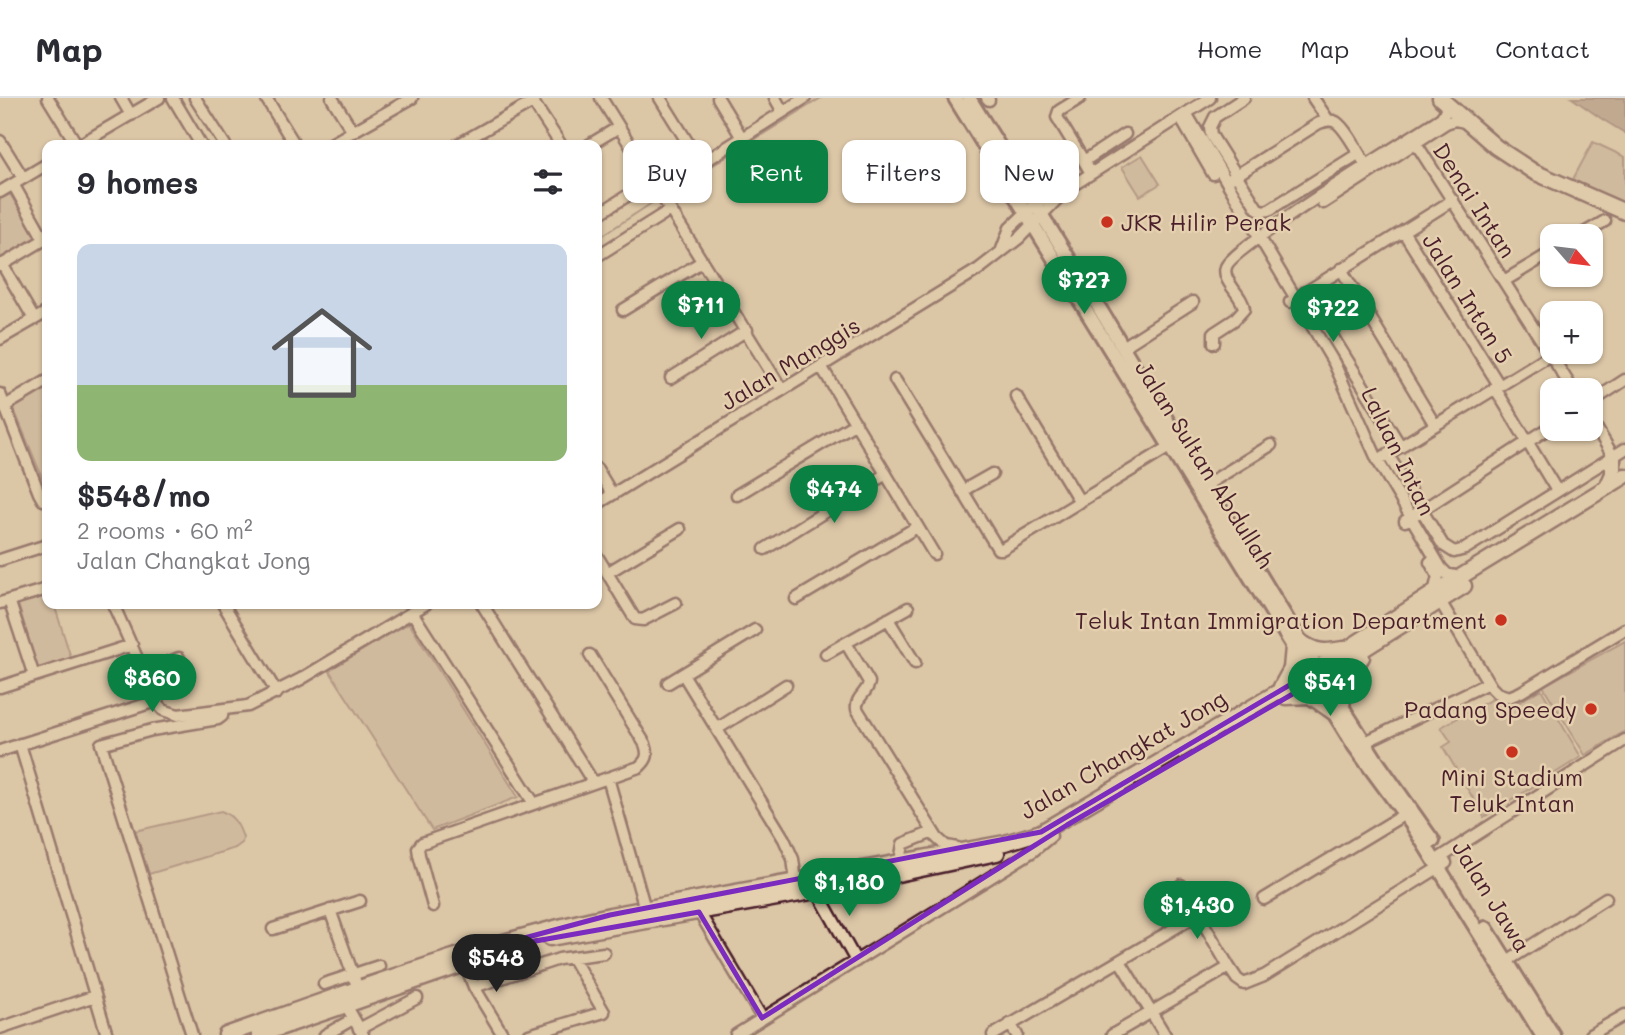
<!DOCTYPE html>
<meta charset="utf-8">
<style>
:root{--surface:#fff;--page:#f7f7f7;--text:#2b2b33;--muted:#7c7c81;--line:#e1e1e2;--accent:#0b8043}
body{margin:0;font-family:Mali,sans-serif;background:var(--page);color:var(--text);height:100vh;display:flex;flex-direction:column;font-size:26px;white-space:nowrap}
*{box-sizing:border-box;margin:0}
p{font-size:23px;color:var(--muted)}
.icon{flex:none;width:38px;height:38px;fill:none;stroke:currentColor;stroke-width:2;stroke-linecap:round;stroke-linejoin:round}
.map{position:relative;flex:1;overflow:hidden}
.details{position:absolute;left:42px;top:42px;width:560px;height:469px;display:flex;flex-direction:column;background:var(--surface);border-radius:14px;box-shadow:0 2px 5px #0004}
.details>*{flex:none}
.banner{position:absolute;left:623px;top:42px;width:665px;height:63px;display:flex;gap:14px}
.needle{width:46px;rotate:118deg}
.tools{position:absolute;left:1540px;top:126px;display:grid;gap:14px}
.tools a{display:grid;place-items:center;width:63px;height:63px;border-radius:14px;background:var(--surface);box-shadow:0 2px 5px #0004;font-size:35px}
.price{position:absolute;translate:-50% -60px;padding:0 16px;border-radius:24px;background:var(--accent);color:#fff;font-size:23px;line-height:46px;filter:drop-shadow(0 2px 4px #0008)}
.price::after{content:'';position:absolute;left:50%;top:42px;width:21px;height:16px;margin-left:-10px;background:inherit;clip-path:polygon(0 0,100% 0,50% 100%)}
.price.selected{background:#222;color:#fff}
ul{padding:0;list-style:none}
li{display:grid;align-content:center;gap:14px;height:371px;padding:0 35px}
li span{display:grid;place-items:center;height:217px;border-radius:14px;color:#555}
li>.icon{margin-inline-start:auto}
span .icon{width:126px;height:126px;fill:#fffc;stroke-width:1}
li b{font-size:30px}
h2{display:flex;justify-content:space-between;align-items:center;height:84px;padding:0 35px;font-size:30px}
.pill{padding:0 24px;border-radius:14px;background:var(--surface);box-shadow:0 2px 5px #0004;font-size:24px;line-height:63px}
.pill.selected{background:var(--accent);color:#fff}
header{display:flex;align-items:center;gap:42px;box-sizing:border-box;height:98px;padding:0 35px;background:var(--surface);border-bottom:2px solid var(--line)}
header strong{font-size:33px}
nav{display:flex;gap:38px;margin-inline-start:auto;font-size:24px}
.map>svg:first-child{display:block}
.green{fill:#c3aa92;stroke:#86645e;stroke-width:2}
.water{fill:#a38577;stroke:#7f5c59;stroke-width:2}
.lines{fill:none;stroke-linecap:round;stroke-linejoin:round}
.stream{stroke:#7f5c59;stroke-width:2}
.minor-casing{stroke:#4a1f2b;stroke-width:15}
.major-casing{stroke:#4a1f2b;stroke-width:18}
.highway-casing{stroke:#4a1f2b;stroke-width:19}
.minor{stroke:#e4d0ae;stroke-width:10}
.major{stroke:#e4d0ae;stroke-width:12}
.highway{stroke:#e4d0ae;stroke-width:14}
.marked{fill:none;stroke:#7b2cbf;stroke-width:5;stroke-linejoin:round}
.poi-dot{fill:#c8321e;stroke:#e4d0ae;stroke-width:2.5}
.labels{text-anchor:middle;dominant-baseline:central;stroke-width:5;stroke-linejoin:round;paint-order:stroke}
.street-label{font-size:23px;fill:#4a1f2b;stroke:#e4d0ae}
.poi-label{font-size:23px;fill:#4a1f2b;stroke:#e4d0ae;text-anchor:end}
</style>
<header>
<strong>Map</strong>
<nav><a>Home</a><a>Map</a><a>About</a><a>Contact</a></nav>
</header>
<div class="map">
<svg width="1625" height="937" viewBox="0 0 1625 937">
<rect width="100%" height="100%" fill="#dbc6a6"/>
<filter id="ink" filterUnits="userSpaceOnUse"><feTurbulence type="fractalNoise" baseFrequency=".0143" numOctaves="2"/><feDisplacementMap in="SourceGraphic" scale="14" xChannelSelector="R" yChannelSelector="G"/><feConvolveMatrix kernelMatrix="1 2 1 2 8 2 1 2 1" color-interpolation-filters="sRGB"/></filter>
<g filter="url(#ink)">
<!-- green -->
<path class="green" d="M1593,44L1625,59V107L1572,83Z
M1142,57L1160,86L1140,98L1122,69Z
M10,96L36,139L0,160V101Z
M47,290V391L13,309Z
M47,496V506H54L71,560L38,571L18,506Z
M409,525L518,699L432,732L329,572Z
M1625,543V633L1585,657L1543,588Z
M1541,591L1581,659L1484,719L1443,649L1451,644L1441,629L1492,601L1508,611Z
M221,713C234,718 239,727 243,740L242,745L235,750L149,776L135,733Z"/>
<!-- water -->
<path class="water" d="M1572,0H1625V35L1602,21Z"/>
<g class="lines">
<!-- stream -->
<path class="stream" d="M670,94L821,0
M597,141L658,101"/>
<defs>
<path id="minor" d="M48,0L77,47
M121,0L131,17
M173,0L201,47
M195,0L225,47
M266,0L295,47
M332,0L353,34
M601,0L782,292
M660,0L701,66
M718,0L742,40
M775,0L783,14
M987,0L989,2
M1080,0L1059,13L1057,19L1091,75
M1244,0L1215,19L1210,29L1211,37L1257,110L1262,113L1269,112L1358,56
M1313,0L1328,22
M531,1L561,47
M1186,15L1334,265L1378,363L1441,470L1447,476L1460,479
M1180,19L1213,76
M1412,39L1573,292
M0,43L23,80
M79,47L159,0
M329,47L412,0
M457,47L533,4
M589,47L619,29
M1084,63L1125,36
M1232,80L1319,25C1325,23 1330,21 1336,24C1347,31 1362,62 1370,74
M13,86L44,141
M658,93L805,0
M0,94L47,66
M1323,105L1446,25L1455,22L1465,24
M597,117L652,82
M1403,133L1499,287
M1579,138L1605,123
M1001,154L1010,130L1035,106L1067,91L1210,0
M597,158L670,112
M2,166L34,221
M0,168L47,140
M1341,171L1435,327
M1504,183L1552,154
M1305,194L1401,349
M1290,204L1453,102
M623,212L703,163
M0,241L47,214
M1214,245V235L1234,222L1244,211C1243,197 1221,183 1226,169C1231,150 1412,39 1441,20L1446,13L1445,5
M1123,249L1193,204
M821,268L934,456
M671,280L747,232
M895,282L998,451H1002L1176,345
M1495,290L1557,393
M0,296L39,395L43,402L47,403
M1016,298L1080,404
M1591,304L1625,282
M5,308L47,283
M1591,321L1613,358
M1388,357L1443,447L1454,454L1465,451L1625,351
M1383,359L1550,257
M597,371L612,396
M1206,387L1271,347
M962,393L992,376
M737,397L856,325
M597,406L979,171L1019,140L1067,91
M1405,423L1552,328
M765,451L886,376
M597,458L635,521L643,522L676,505
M0,462L47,447
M1430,464L1438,478L1434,495
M607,475L680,431
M796,501L917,429
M9,502L34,578
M1440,503L1491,589L1497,595L1509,599L1521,594L1625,531
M0,505L47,491
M113,506L156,603L163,612L178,617L248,608L301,581L426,506
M223,506L277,595
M482,506L593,684
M412,514L533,704
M888,521L915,565
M846,545L869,584C868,595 855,599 857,611L937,740L946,748L957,750
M826,556L908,510
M144,575L179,560
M683,576L784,741L793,761L796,783
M668,585L755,532
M0,589L132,547
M717,631L786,587
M20,646L107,937
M1359,647L1488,585
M0,653L156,603
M608,680L645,811
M1435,763L1625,642
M900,764L903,746L933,734
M1181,787L1229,869L1237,881L1244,886L1264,878L1446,765
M817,793L856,863
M1264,801L1405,716
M433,808L419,757L418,750L422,745L639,669C647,662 649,657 645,646L590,557
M330,812L358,891
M699,814L762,920
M273,831L360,803
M463,861L474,889L503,937
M1120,863L1165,937
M1507,863L1606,800
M324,886L379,868
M474,889L559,861L604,855
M346,907L363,937
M1010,926L1017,937
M0,930L95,898
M359,931L417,900
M192,937L101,646L152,632L218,621L222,618L223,613
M325,937L353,921
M529,937L604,914L572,859
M736,937L1033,753L1051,738
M993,937L1199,816
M1112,937L1229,869
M1590,937L1625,917"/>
<path id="major" d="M955,0L1355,649L1413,728L1542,937
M969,0L1092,198L1294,533L1378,665L1433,743
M1486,830L1553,937"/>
<path id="highway" d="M1440,0L1496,49L1534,74L1625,114
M1607,389L1613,376V358
M1301,544C1316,555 1326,554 1343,551
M1281,589L1291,571L1293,549
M1300,591L1464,488
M1286,599L1310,598L1333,614
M1342,608L1346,582L1362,559
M550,840L817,793L997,755
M226,937C352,893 479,845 610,817L1005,745L1041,734L1310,575L1434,495L1625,378
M259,937L500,854"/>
</defs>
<!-- minor casing -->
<use href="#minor" class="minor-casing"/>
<!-- major casing -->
<use href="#major" class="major-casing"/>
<!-- highway casing -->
<use href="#highway" class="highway-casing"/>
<!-- minor -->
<use href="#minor" class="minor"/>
<!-- major -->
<use href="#major" class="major"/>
<!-- highway -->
<use href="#highway" class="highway"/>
</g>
</g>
<!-- marked area -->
<path d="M0 0H1625V937H0ZM1310,575L1315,583L1067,727L762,920L699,814L530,844L465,867L461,857L610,817L1041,734Z" fill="#dbc6a6" fill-opacity=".55" fill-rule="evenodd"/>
<path class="marked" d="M1310,575L1315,583L1067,727L762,920L699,814L530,844L465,867L461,857L610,817L1041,734Z"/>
<!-- markers -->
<g class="poi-dot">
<circle cx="1107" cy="124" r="7"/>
<circle cx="1501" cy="522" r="7"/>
<circle cx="1591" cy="611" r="7"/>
<circle cx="1512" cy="654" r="7"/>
</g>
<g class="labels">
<!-- street labels -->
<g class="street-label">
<text transform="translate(1475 102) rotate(57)">Denai Intan</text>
<text transform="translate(1468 200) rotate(58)">Jalan Intan 5</text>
<text transform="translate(790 265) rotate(-31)">Jalan Manggis</text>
<text transform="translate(1399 353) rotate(64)">Laluan Intan</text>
<text transform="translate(1205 366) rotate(58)">Jalan Sultan Abdullah</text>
<text transform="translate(1123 656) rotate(-30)">Jalan Changkat Jong</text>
<text transform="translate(1492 798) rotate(58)">Jalan Jawa</text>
</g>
<!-- poi labels -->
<g class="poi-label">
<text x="1121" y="124" text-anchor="start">JKR Hilir Perak</text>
<text x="1487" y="522">Teluk Intan Immigration Department</text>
<text x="1577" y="611">Padang Speedy</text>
<text x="1512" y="679" text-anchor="middle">Mini Stadium<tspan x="1512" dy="26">Teluk Intan</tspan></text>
</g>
</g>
</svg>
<div class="tools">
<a><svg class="needle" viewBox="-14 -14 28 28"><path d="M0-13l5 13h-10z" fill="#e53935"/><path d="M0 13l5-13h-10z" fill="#7c7c81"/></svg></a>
<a>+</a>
<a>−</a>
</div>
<b class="price" style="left:1084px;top:218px">$727</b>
<b class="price" style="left:701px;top:243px">$711</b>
<b class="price" style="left:1333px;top:246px">$722</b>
<b class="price" style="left:834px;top:427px">$474</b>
<b class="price" style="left:152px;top:616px">$860</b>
<b class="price" style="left:1330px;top:620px">$541</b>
<b class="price" style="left:849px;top:820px">$1,180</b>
<b class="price" style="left:1197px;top:843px">$1,430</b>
<b class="price selected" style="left:496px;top:896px">$548</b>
<div class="banner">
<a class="pill">Buy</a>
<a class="pill selected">Rent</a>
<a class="pill">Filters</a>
<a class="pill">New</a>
</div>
<section class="details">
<h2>9 homes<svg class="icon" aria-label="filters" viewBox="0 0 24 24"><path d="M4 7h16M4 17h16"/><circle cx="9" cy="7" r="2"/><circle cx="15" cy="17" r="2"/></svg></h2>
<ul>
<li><span style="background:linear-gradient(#c9d6e8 65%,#8fb573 0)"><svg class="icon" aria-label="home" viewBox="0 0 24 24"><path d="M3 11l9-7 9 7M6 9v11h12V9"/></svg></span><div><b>$548/mo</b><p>2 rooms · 60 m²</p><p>Jalan Changkat Jong</p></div></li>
</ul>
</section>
</div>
